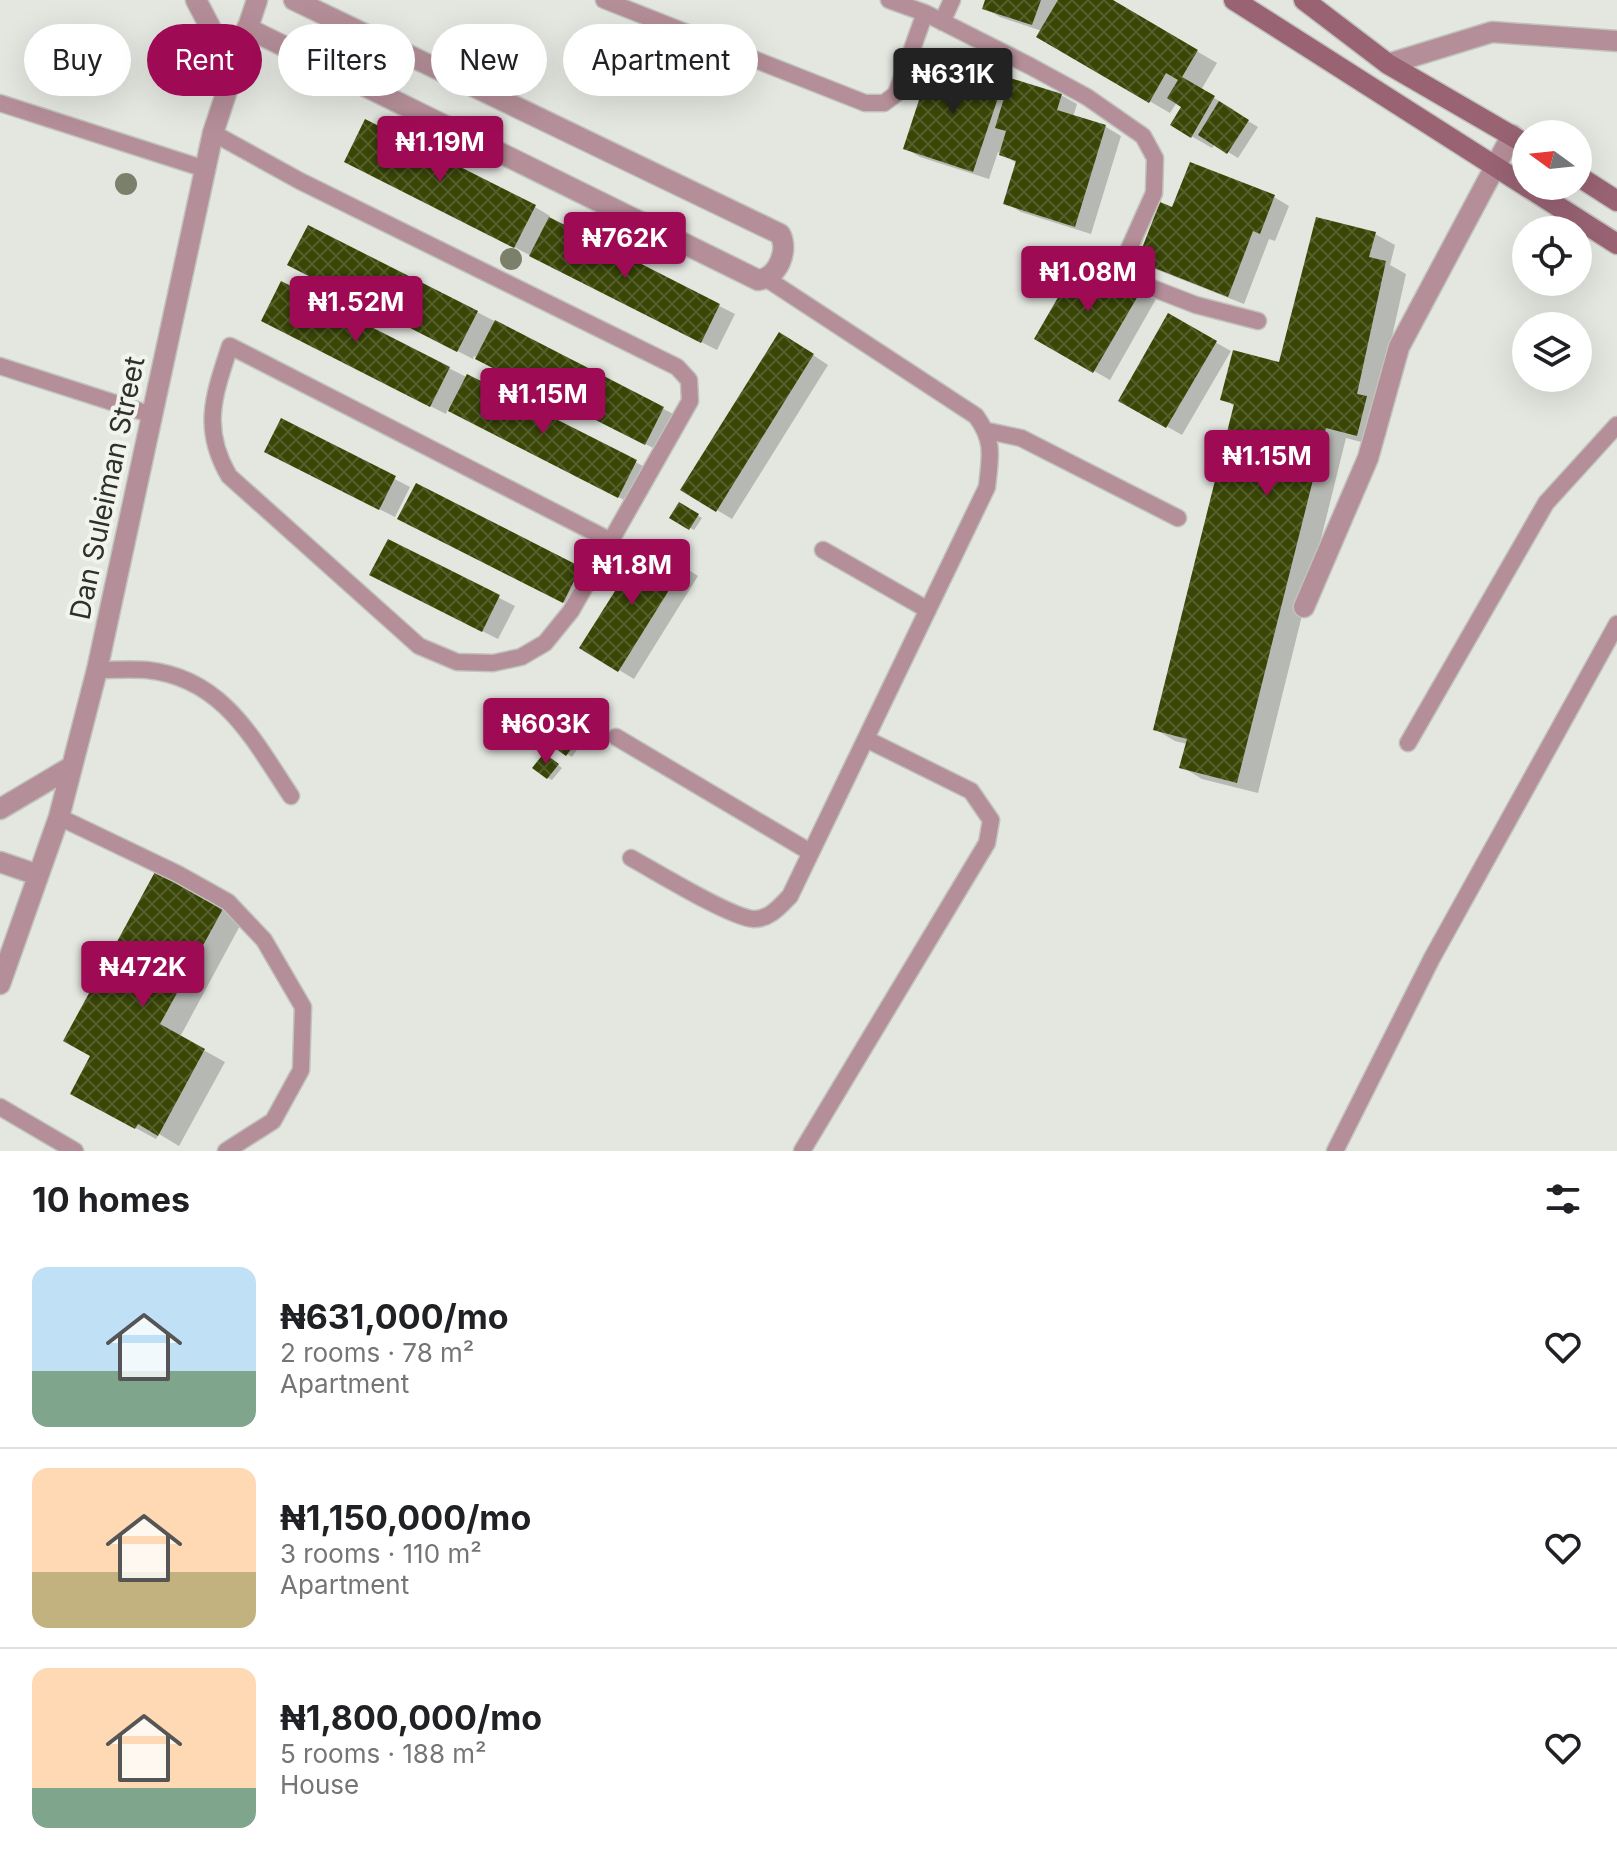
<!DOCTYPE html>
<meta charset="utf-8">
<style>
:root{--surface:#fff;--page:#f6f6f6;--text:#202124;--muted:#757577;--line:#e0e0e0;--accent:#9e0b54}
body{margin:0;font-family:Inter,sans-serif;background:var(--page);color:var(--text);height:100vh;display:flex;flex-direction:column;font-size:30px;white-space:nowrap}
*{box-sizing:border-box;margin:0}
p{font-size:26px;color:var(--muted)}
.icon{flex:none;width:44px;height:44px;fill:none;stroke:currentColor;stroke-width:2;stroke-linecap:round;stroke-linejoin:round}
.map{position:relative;height:1151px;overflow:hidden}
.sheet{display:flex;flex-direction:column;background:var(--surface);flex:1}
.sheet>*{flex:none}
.guide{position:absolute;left:24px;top:24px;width:800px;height:72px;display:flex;gap:16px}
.needle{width:52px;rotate:285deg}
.tools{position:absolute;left:1512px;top:120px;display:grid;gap:16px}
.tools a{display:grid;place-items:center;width:80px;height:80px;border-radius:50%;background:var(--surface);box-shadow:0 8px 32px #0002;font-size:40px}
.price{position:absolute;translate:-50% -68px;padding:0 18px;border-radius:8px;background:var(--accent);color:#fff;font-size:26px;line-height:52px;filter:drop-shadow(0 2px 4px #0008)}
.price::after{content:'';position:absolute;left:50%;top:48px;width:24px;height:18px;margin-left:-12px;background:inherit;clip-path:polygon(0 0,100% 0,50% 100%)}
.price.current{background:#222;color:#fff}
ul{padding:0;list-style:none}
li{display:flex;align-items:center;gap:24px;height:200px;padding:0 32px}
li+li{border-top:2px solid var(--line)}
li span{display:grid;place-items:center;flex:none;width:224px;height:160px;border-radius:16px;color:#555}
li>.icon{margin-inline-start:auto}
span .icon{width:96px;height:96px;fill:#fffc;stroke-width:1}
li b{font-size:34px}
h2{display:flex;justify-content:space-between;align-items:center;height:96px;padding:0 32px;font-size:34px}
.chip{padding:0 28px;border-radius:36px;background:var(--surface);box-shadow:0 8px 32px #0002;font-size:28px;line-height:72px}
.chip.current{background:var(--accent);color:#fff}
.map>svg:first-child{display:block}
.shadow{fill:#0003}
.building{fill:url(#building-cross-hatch)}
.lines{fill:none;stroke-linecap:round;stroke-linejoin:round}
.lane-casing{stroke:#c0c2bc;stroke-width:19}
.street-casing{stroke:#c0c2bc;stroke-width:23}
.secondary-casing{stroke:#c0c2bc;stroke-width:23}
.lane{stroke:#b48e98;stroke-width:16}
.street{stroke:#b48e98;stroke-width:20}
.secondary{stroke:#996374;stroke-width:20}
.tree{fill:#7b806b}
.labels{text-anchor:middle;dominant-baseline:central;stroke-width:8;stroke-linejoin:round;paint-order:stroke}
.street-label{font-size:28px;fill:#2f302e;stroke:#f1f4ed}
</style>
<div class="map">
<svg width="1617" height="1151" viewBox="0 0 1617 1151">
<defs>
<pattern id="building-cross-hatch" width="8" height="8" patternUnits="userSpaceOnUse" patternTransform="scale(2)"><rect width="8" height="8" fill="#394606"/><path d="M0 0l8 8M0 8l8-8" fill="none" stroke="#545f2b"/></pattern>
</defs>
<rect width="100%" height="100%" fill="#e4e6e0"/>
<!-- shadow -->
<path class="shadow" d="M987,0H1109L1217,63L1201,90L1234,110L1233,112L1258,127L1238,158L1215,144L1212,148L1172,125L1183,106L1177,102L1170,113L1039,37L1042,31L1000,17L985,8Z
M1002,85L1009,89L1061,95L1077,104L1073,117L1106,127L1121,136L1091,234L1021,212L1006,203L1018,164L998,152L989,179L920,157L905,148Z
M362,170L535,207L550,216L548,219L735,314L717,350Z
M1274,197L1289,206L1275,241L1269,239L1244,304L1155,269L1139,260L1173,209Z
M1375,234L1395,245L1390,265L1406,274L1377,404V446L1346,438L1258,793L1202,779L1182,767L1187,744L1175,741L1155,729L1236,407L1223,399L1281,364Z
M1083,257L1156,299L1110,380L1036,338Z
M305,273L477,312L679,417L661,452L474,356L473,359Z
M282,284L651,470L634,505L448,409L446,414L278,329Z
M1169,316L1231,351L1182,435L1120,400Z
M795,343L828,365L732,519L717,510Z
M282,421L410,487L395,517L282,460Z
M417,485L596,577L579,610L415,527Z
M680,505L702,518L694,530L672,517Z
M389,541L515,606L498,639L387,583Z
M662,553L698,576L634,679L619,670Z
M573,721L589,732L572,757L552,744Z
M549,758L562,768L552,780L548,778Z
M223,909L243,920L180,1037L225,1062L179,1146L159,1134L156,1139L93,1105V1056Z"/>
<!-- building -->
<path class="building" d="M985,0H1041L1032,25L982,9Z
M1058,0H1113L1198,50L1182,77L1215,96L1191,138L1170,125L1181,107L1167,98L1178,80L1166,73L1149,103L1036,37Z
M932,60L1003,83L973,172L903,149Z
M1010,78L1062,94L1057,110L1106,125L1075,227L1003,204L1016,161L999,155L1006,131L995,128Z
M1219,101L1249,120L1227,154L1198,135Z
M365,119L536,205L514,248L344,162Z
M1190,162L1275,195L1260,234L1253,231L1228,297L1137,261L1160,202L1172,207Z
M549,217L720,304L701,343L529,256Z
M1316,217L1376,232L1369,257L1386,261L1357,394L1367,396L1357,436L1326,428L1237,783L1179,768L1187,739L1153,730L1234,404L1220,400L1233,350L1279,362Z
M308,225L478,311L457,352L287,265Z
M1083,254L1142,289L1093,373L1034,339Z
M281,281L450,367L430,407L261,321Z
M1168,313L1217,341L1166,428L1118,401Z
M495,320L664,407L645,445L475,359Z
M779,332L814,354L716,512L680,490Z
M467,374L637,460L618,498L448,411Z
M281,418L396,476L379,510L264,452Z
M416,483L581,567L563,603L397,519Z
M679,502L699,514L689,530L669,518Z
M388,539L500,595L482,632L369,575Z
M646,542L684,566L618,672L579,648Z
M569,716L586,729L566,756L549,744Z
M544,753L559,764L547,779L532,768Z
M156,870L224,907L160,1024L205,1049L158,1136L138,1124L135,1129L70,1094L90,1056L63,1041Z"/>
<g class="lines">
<defs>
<path id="lane" d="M604,0L865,103H884L896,94L925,13
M889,0L925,13L1030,66L1087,97L1143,136L1155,158L1154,193L1128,251L1133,273L1147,286L1196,305L1258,321
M942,22L952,0
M0,103L205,169
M213,133L300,181L677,367L689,380L690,401L571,611L545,643L521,657L493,663L457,662L419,646L229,476C201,428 214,395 230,346L611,541
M0,366L152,415
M988,431L1021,438L1178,518
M823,550L928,610
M97,670C113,670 130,669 147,670C223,678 253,739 291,796
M616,737L810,852
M1408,743L1546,503L1617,425
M59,817L178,874L228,902L264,940L303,1007L301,1070L273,1121L226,1151
M631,858C655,871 731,918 754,919C770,919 780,906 790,896L987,487C990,457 995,442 976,416L767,279
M0,1107L75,1151
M802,1151L987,843L991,820L971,791L866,739
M1335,1151L1432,958L1617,624"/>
<path id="street" d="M196,0L232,69
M247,28L758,280C778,278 789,250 780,234L294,0
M1388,64L1492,32L1617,41
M1304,607L1368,458L1399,347L1512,135
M0,809L71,767
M0,862L38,875
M0,984L59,817L97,670L213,133L257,0"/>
<path id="secondary" d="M1234,0L1617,244
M1304,0L1388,64L1526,144
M1578,176L1617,201"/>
</defs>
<!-- lane casing -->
<use href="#lane" class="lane-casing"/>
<!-- street casing -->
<use href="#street" class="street-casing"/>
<!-- secondary casing -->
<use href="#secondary" class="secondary-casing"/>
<!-- lane -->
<use href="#lane" class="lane"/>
<!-- street -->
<use href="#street" class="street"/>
<!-- secondary -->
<use href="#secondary" class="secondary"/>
</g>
<!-- trees -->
<g class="tree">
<circle cx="126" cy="184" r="11"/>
<circle cx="511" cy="259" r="11"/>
</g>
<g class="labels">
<!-- street labels -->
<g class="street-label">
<text transform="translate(107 488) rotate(-78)">Dan Suleiman Street</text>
</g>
</g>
</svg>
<div class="tools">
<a><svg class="needle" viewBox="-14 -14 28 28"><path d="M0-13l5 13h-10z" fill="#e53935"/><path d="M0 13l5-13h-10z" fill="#757577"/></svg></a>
<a><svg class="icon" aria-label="locate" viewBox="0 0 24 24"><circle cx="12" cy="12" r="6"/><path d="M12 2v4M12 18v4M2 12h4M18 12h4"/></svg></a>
<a><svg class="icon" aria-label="layers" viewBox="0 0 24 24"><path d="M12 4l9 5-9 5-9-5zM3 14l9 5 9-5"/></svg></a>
</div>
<b class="price current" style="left:953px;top:116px">₦631K</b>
<b class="price" style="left:440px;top:184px">₦1.19M</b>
<b class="price" style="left:625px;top:280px">₦762K</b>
<b class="price" style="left:1088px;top:314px">₦1.08M</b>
<b class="price" style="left:356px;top:344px">₦1.52M</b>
<b class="price" style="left:543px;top:436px">₦1.15M</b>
<b class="price" style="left:1267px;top:498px">₦1.15M</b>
<b class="price" style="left:632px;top:607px">₦1.8M</b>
<b class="price" style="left:546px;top:766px">₦603K</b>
<b class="price" style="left:143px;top:1009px">₦472K</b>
<div class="guide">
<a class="chip">Buy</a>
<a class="chip current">Rent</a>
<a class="chip">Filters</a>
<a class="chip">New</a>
<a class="chip">Apartment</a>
</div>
</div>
<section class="sheet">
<h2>10 homes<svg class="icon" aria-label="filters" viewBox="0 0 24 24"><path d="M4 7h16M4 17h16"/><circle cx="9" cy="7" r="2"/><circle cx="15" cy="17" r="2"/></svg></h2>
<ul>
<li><span style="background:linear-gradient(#bfe0f5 65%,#7fa58c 0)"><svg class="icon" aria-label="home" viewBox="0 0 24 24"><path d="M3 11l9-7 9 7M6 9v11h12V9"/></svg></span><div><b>₦631,000/mo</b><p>2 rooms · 78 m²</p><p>Apartment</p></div><svg class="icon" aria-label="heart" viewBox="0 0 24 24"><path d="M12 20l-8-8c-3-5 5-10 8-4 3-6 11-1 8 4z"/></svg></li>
<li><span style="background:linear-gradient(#ffd9b3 65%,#c2b280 0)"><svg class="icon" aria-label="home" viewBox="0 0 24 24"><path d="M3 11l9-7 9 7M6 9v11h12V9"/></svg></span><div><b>₦1,150,000/mo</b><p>3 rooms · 110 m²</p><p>Apartment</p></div><svg class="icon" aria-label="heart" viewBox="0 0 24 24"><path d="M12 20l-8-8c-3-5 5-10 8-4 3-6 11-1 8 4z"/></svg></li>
<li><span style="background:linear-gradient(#ffd9b3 75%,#7fa58c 0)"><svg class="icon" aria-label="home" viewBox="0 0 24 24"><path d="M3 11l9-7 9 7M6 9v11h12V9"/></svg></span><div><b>₦1,800,000/mo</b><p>5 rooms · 188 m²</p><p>House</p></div><svg class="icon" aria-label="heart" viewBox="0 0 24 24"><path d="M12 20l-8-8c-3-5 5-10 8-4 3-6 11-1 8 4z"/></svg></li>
</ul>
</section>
